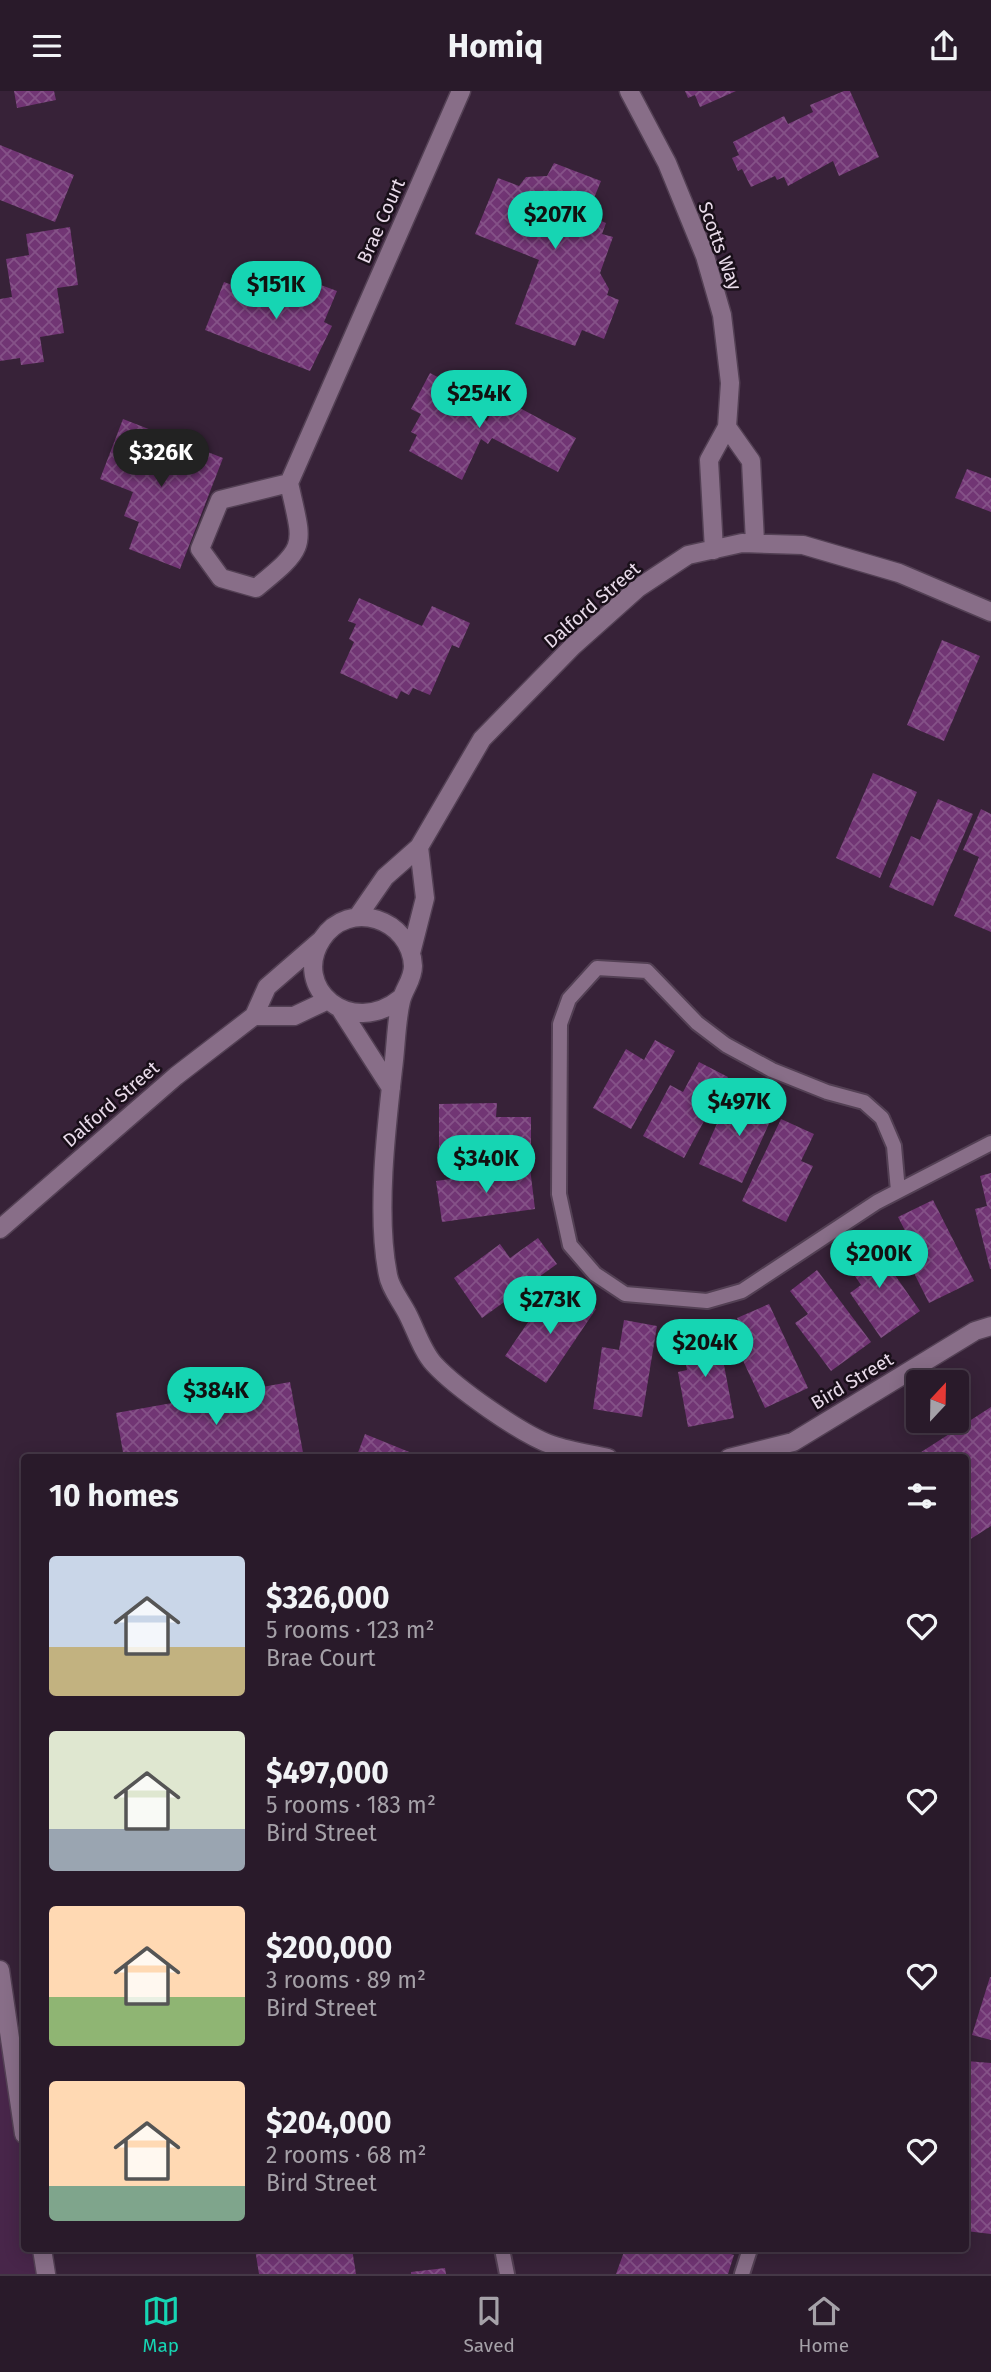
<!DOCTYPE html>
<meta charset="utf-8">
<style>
:root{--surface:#291a2a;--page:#352736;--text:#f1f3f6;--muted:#a5a1a8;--line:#453847;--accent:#16d5b3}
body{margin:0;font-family:"Fira Sans",sans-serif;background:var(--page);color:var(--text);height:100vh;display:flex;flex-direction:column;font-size:26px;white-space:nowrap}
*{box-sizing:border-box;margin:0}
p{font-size:23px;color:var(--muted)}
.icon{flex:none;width:38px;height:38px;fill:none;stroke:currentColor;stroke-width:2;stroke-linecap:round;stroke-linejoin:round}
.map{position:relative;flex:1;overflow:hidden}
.drawer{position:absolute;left:21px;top:1363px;width:948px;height:798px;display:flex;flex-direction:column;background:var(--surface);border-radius:7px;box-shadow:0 4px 18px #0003,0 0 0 2px var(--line)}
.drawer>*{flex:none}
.needle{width:46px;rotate:22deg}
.controls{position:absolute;left:906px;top:1279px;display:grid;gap:14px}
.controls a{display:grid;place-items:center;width:63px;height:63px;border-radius:7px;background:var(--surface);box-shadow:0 4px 18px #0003,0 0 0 2px var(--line);font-size:35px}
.price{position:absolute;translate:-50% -60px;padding:0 16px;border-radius:24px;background:var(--accent);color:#111;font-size:23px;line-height:46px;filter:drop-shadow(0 2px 4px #0008)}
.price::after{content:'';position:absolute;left:50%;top:42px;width:21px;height:16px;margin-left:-10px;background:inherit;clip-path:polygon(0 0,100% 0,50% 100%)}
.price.active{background:#222;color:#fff}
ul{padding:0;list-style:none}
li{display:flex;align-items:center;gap:21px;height:175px;padding:0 28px}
li span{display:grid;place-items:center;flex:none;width:196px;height:140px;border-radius:7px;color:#555}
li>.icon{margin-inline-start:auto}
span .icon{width:84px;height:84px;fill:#fffc;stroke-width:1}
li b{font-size:30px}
h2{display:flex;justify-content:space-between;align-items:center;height:84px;padding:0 28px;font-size:30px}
header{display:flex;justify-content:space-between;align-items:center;height:91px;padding:0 28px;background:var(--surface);font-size:32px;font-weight:700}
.menu{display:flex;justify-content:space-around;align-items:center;height:98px;border-top:2px solid var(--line);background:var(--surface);font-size:19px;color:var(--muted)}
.menu a{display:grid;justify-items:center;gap:4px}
.menu .active{color:var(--accent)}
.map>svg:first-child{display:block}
.green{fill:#48264a}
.building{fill:url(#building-cross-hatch)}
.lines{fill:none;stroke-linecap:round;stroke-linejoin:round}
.service-casing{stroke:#534054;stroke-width:18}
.minor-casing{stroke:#534054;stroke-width:21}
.tertiary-casing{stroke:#534054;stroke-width:21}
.service{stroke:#886e88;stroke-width:14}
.minor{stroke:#886e88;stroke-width:18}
.tertiary{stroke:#886e88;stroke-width:18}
.labels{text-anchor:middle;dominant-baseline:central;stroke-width:5;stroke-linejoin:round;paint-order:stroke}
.street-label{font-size:19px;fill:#e9dbea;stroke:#190f19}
</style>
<header><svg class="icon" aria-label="menu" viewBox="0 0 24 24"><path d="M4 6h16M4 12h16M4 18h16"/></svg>Homiq<svg class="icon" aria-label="share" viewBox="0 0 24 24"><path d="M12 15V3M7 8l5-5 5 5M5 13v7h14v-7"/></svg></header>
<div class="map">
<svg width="991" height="2183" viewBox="0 0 991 2183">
<defs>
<pattern id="building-cross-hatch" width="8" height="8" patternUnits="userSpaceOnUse" patternTransform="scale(1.75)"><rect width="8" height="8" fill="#713574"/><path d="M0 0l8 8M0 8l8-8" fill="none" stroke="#855288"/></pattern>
</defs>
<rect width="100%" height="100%" fill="#372238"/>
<!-- green -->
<path class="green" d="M0,1909L24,2061V2158H40L44,2183H0Z"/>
<!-- building -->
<path class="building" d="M14,0H54L56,9L17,17Z
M685,0H736L700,16L695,4L688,7Z
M844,0H850L879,66L839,85L833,70L788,95L784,86L777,89L775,85L751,96L742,78L738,80L732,67L739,64L733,51L784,25L788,33L813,21L810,14Z
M0,54L74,84L55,131L0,109Z
M554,72L601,90L587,124L606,132L602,143L613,146L600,182L609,198L607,204L619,209L604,248L582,239L575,255L515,233L539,169L475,143L498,87L519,95L526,86L547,85Z
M70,136L78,194L57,197L64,242L40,246L44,271L21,274L20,267L0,270V208L12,206L6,168L29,164L26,143Z
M294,184L337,200L324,231L332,235L310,280L205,239L224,191L282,213Z
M430,282L483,310L476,324L487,330L499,306L576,347L558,381L492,347L488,353L481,348L462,389L409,360L417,344L411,341L421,323L411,318Z
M123,328L223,367L180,478L129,458L139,431L124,425L133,401L100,388Z
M967,378L991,387V421L955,407Z
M359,507L422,535L432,515L470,532L459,557L452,554L430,604L413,597L409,604L401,600L397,608L340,582L354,551L349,548L356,533L348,530Z
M942,549L980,565L944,650L907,634Z
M873,682L917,701L880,787L836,767Z
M938,708L973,723L933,815L889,796L911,745L920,749Z
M981,718L991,723V841L954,825L979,766L963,759Z
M655,949L675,960L631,1038L593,1017L626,958L644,969Z
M699,971L728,986L684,1067L643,1045L670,994L683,1001Z
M751,1000L778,1013L742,1092L699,1073L723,1019L739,1026Z
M497,1012L496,1026H531V1062H439V1013Z
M781,1028L814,1043L801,1070L813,1075L786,1131L742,1110Z
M530,1077L535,1118L442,1131L436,1090Z
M991,1082V1178H990L975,1118L987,1115L980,1085Z
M933,1109L974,1190L929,1212L906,1166L916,1161L898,1126Z
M538,1147L557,1173L482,1227L454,1187L500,1153L510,1167Z
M869,1147L920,1220L881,1247L850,1202L861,1194L842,1166Z
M817,1179L871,1251L831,1280L795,1232L808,1223L790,1200Z
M566,1198L596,1218L546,1292L505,1265L537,1218L548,1225Z
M769,1213L808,1297L765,1317L739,1261L750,1256L737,1227Z
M624,1229L657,1235L642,1326L593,1318L602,1256L619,1259Z
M717,1237L734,1327L688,1336L678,1281L687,1279L680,1244Z
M290,1291L304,1367H124L116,1322Z
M991,1316V1435L966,1451V1367H912Z
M365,1343L424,1367H356Z
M990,1886H991V1949L972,1944Z
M966,1970L991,1972V2143L966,2140Z
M255,2158H352L356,2183H259Z
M625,2158H716L734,2164L728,2183H616Z
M445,2177L446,2183H411V2181Z"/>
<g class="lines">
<defs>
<path id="service" d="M898,1100L894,1055L882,1027L864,1011L827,1001L772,979L726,954L697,932L647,880L597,877L569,908L560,933L559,1103L570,1154L595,1183L625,1203L707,1210L742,1200L877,1111L991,1052
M502,2158L507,2183
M742,2183L750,2158"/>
<path id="minor" d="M629,0L667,72L705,165L722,224L730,292L727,336L709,369L714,459
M727,336L751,370L755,451
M289,392L461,0
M289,392C303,456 309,454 256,497L221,487L200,458L220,409Z
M358,825L385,786L419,756L482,648L573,555L638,497L688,464L742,452L803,454L899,482L991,521
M411,862L425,807L419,756
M401,907C351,948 290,897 322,848C349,807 411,828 413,875C413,889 404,897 401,910C396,931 396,956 393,978C386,1038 376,1125 388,1184C390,1197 401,1210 407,1222C415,1237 422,1260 434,1273C456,1297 521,1343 552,1354C569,1360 590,1363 608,1367
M341,919L391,997
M254,925H294L328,909
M0,1138L176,985L254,925L267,896L320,850
M729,1367L793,1351L975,1240L991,1235"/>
<path id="tertiary" d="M0,1879L24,2043
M42,2158L46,2183"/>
</defs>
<!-- service casing -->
<use href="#service" class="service-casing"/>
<!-- minor casing -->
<use href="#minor" class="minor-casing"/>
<!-- tertiary casing -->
<use href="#tertiary" class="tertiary-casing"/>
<!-- service -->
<use href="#service" class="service"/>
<!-- minor -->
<use href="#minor" class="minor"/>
<!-- tertiary -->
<use href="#tertiary" class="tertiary"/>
</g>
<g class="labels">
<!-- street labels -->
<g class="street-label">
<text transform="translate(381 130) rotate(-66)">Brae Court</text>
<text transform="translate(720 155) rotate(70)">Scotts Way</text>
<text transform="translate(592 514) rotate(-41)">Dalford Street</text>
<text transform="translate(111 1013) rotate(-41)">Dalford Street</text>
<text transform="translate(852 1290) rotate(-31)">Bird Street</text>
</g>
</g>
</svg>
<div class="controls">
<a><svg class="needle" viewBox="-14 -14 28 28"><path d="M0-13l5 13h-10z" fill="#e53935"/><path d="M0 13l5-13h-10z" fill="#a5a1a8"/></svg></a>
</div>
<b class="price" style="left:555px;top:160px">$207K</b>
<b class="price" style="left:276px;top:230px">$151K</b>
<b class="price" style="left:479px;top:339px">$254K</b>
<b class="price active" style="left:161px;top:398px">$326K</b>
<b class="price" style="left:739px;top:1047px">$497K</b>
<b class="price" style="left:486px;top:1104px">$340K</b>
<b class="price" style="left:879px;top:1199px">$200K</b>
<b class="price" style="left:550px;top:1245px">$273K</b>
<b class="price" style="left:705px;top:1288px">$204K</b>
<b class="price" style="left:216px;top:1336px">$384K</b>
<section class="drawer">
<h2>10 homes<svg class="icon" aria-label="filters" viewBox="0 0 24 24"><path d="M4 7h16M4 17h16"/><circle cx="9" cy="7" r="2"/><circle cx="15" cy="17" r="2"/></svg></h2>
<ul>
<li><span style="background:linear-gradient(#c9d6e8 65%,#c2b280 0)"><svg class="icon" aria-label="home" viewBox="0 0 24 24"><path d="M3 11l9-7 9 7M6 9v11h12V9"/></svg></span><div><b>$326,000</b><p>5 rooms · 123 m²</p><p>Brae Court</p></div><svg class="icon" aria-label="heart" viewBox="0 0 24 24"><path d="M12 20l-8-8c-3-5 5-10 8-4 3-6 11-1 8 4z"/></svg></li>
<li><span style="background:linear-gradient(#dfe7d0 70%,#9aa5b1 0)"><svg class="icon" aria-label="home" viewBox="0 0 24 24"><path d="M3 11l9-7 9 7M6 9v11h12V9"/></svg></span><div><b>$497,000</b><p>5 rooms · 183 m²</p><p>Bird Street</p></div><svg class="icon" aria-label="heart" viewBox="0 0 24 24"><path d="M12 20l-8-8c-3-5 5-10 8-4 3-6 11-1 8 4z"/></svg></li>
<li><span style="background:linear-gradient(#ffd9b3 65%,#8fb573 0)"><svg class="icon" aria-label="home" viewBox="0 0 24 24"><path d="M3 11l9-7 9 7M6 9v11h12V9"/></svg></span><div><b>$200,000</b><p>3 rooms · 89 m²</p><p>Bird Street</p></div><svg class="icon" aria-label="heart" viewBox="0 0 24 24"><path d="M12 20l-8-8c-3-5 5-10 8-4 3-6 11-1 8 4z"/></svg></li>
<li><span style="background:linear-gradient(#ffd9b3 75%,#7fa58c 0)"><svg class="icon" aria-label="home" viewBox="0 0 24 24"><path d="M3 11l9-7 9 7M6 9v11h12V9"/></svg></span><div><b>$204,000</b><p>2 rooms · 68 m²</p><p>Bird Street</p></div><svg class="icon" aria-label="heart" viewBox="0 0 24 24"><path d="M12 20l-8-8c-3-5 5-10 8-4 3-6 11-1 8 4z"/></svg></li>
</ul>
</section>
</div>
<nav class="menu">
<a class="active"><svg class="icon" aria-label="map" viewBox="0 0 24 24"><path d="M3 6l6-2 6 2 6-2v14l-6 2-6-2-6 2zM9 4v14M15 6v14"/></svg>Map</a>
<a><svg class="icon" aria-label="saved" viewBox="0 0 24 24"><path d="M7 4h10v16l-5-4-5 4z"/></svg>Saved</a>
<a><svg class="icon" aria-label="home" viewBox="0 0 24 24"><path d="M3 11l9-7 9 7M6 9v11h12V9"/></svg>Home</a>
</nav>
